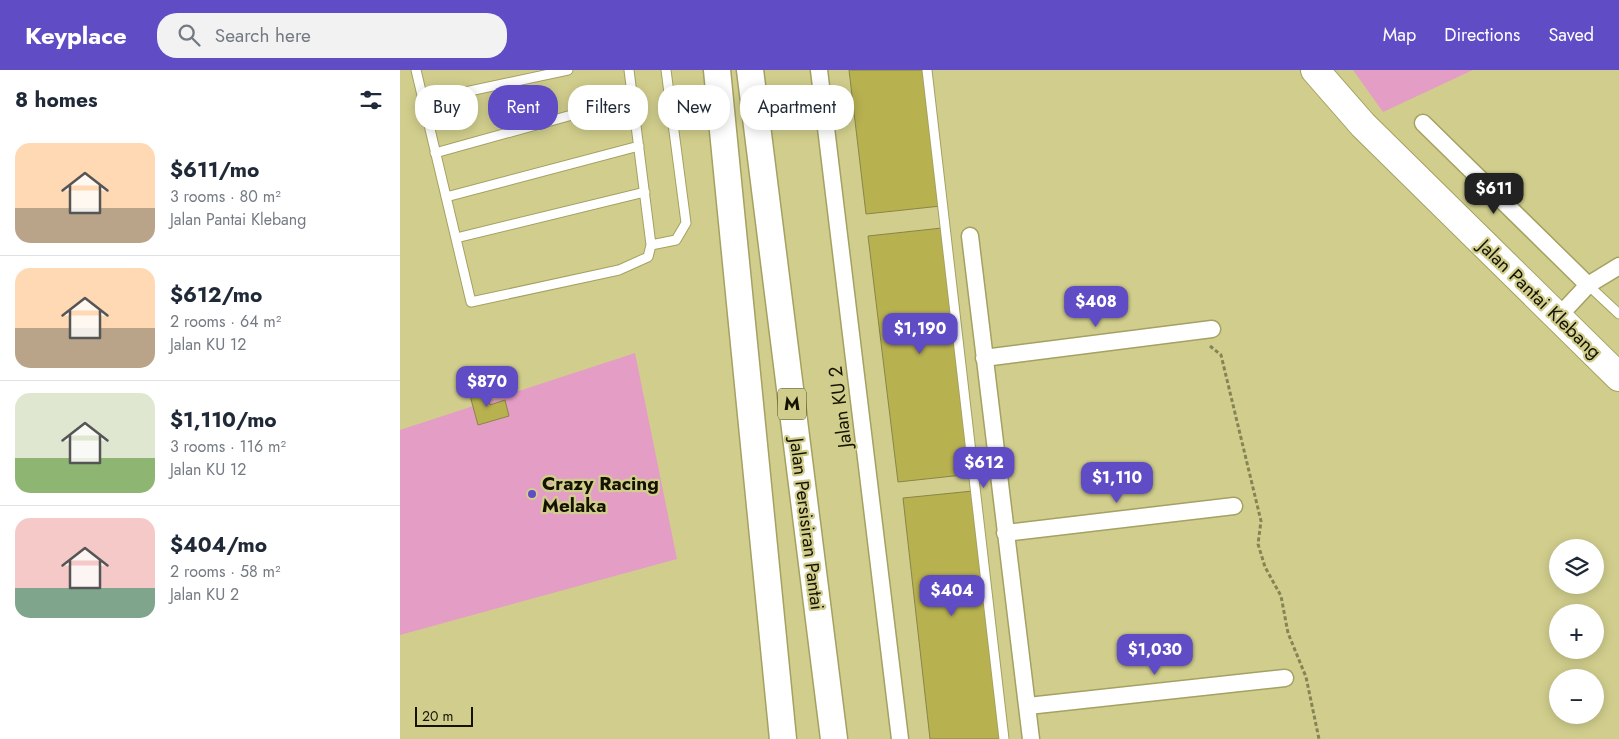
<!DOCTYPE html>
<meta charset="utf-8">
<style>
:root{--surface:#fff;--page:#f2f2f3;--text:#1f2937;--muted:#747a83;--line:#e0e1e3;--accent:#604cc5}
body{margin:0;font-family:Jost,sans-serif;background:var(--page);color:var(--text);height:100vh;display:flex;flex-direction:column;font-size:19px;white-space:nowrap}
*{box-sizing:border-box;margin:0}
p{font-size:16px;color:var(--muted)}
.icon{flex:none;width:28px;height:28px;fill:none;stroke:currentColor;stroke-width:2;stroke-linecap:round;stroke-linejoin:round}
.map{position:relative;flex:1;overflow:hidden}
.side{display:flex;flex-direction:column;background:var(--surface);width:400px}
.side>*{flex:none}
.guide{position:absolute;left:15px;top:15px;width:475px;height:45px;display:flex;gap:10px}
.controls{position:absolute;left:1149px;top:469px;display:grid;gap:10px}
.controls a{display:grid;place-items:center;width:55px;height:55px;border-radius:50%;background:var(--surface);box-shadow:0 2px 12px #0003;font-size:25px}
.scale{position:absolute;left:15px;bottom:12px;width:58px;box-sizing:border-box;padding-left:5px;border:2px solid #151300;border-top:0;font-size:14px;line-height:18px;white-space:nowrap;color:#151300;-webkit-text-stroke:4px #d1ce8d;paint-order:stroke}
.price{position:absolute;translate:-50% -42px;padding:0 11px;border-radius:10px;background:var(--accent);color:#fff;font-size:16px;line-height:32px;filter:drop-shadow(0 1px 2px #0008)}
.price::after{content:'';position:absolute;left:50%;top:30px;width:15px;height:11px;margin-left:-8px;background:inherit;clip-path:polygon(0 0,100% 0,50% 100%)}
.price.current{background:#222;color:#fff}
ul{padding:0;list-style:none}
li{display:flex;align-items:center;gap:15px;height:125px;padding:0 15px}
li+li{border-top:1px solid var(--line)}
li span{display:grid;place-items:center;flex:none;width:140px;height:100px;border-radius:15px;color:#555}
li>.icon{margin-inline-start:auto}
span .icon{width:60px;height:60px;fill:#fffc;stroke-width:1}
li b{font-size:21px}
h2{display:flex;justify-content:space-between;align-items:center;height:60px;padding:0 15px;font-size:21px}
.tag{padding:0 18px;border-radius:20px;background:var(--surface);box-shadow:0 2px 12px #0003;font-size:18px;line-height:45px}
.tag.current{background:var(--accent);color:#fff}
header{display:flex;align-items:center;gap:30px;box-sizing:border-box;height:70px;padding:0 25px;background:var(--accent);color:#fff}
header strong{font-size:24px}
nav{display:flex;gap:28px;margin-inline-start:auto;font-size:18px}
.search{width:350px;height:45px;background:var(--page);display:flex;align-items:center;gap:12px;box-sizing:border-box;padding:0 18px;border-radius:20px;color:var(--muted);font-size:19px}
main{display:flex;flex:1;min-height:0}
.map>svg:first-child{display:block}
.green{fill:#e49dc4}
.building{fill:#b7b150;stroke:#898547}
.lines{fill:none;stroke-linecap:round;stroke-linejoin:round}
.service-casing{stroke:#a4a162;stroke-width:11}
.minor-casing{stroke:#a4a162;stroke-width:19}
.primary-casing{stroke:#a4a162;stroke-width:29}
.trunk-casing{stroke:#a4a162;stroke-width:30}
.path{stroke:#868455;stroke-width:3;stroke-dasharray:4 2.5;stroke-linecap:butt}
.service{stroke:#fff;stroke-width:9}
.minor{stroke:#fff;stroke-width:16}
.primary{stroke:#fff;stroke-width:26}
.trunk{stroke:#fff;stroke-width:28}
.poi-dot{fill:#604cc5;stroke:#d1ce8d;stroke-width:2}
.labels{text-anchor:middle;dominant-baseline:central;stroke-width:4.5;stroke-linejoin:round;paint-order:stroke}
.shield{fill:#d1ce8d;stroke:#4d4b2a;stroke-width:1}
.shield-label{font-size:18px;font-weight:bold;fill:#151300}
.street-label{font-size:19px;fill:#151300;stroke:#d1ce8d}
.poi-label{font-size:19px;font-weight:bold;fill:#151300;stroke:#d1ce8d;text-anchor:start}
</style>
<header>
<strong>Keyplace</strong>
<div class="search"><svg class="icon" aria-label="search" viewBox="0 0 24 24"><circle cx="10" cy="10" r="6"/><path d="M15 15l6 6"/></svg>Search here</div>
<nav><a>Map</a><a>Directions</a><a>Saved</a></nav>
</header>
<main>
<section class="side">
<h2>8 homes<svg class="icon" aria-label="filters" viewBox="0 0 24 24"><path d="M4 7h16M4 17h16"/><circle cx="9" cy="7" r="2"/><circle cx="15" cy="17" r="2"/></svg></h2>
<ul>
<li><span style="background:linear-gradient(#ffd9b3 65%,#b9a48a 0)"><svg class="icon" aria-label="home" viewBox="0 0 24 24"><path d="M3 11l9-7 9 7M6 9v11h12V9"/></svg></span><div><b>$611/mo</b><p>3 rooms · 80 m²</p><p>Jalan Pantai Klebang</p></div></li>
<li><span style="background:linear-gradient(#ffd9b3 60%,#b9a48a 0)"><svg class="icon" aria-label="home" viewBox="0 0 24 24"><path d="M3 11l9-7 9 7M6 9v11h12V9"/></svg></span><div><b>$612/mo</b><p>2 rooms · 64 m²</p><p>Jalan KU 12</p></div></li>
<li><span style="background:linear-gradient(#dfe7d0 65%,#8fb573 0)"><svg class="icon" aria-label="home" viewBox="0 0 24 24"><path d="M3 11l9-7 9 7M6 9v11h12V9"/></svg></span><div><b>$1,110/mo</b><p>3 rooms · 116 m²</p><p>Jalan KU 12</p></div></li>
<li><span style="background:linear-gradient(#f6c9c9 70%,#7fa58c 0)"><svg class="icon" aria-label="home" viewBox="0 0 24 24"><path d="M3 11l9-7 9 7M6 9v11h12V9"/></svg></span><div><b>$404/mo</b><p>2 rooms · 58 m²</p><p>Jalan KU 2</p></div></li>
</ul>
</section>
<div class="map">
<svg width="1219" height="669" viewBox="0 0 1219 669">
<rect width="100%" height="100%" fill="#d1ce8d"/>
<!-- green -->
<path class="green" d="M953,0H1073L983,42Z
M235,283L277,489L0,565V360Z"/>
<!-- building -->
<path class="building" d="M449,0H525L541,136L466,144Z
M542,158L572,404L498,412L468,166Z
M85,319L90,335L105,330L109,346L78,355L69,322Z
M573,421L600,669H530L503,428Z"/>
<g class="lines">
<defs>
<path id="service" d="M16,0L71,232L219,200L248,187L251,175L229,0
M527,0L604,669
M23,31L168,0
M35,83L233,28
M46,127L239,76
M56,168L245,122
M251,175L276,170L286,153L266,0
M1188,215L1219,244"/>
<path id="minor" d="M419,0L500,669
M1023,53L1188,215
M570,166L631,669
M1158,247L1188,215L1219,196
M584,288L812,259
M605,463L834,436
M628,636L885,608"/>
<path id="primary" d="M317,0L383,669
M350,0L434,669"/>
<path id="trunk" d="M915,0L963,55L1219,307"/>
</defs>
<!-- service casing -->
<use href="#service" class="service-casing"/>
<!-- minor casing -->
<use href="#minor" class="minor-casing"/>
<!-- primary casing -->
<use href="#primary" class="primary-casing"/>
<!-- trunk casing -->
<use href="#trunk" class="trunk-casing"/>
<!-- path -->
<path class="path" d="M810,276L821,285L861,451L858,474L865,497L881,526L888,563L906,607L919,669"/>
<!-- service -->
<use href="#service" class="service"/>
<!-- minor -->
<use href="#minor" class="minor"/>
<!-- primary -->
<use href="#primary" class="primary"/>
<!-- trunk -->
<use href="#trunk" class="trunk"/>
</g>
<!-- markers -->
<circle class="poi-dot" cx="132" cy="424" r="5"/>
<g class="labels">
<!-- shield labels -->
<rect class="shield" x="378" y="318.5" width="28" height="31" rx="4"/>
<g class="shield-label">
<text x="392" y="334">M</text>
</g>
<!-- street labels -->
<g class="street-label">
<text transform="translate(1140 229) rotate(44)">Jalan Pantai Klebang</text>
<text transform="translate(440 337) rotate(-97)">Jalan KU 2</text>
<text transform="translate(407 454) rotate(83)">Jalan Persisiran Pantai</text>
</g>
<!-- poi labels -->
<g class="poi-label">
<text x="142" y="413">Crazy Racing<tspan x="142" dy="22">Melaka</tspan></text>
</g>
</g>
</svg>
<div class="controls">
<a><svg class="icon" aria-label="layers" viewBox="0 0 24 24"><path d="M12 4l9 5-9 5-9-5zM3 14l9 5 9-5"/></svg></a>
<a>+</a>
<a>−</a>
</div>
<div class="scale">20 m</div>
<b class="price current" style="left:1094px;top:145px">$611</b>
<b class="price" style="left:696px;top:258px">$408</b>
<b class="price" style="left:520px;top:285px">$1,190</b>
<b class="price" style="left:87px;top:338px">$870</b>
<b class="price" style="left:584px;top:419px">$612</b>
<b class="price" style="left:717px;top:434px">$1,110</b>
<b class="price" style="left:552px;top:547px">$404</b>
<b class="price" style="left:755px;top:606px">$1,030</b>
<div class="guide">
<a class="tag">Buy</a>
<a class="tag current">Rent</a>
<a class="tag">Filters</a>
<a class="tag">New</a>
<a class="tag">Apartment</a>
</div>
</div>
</main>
